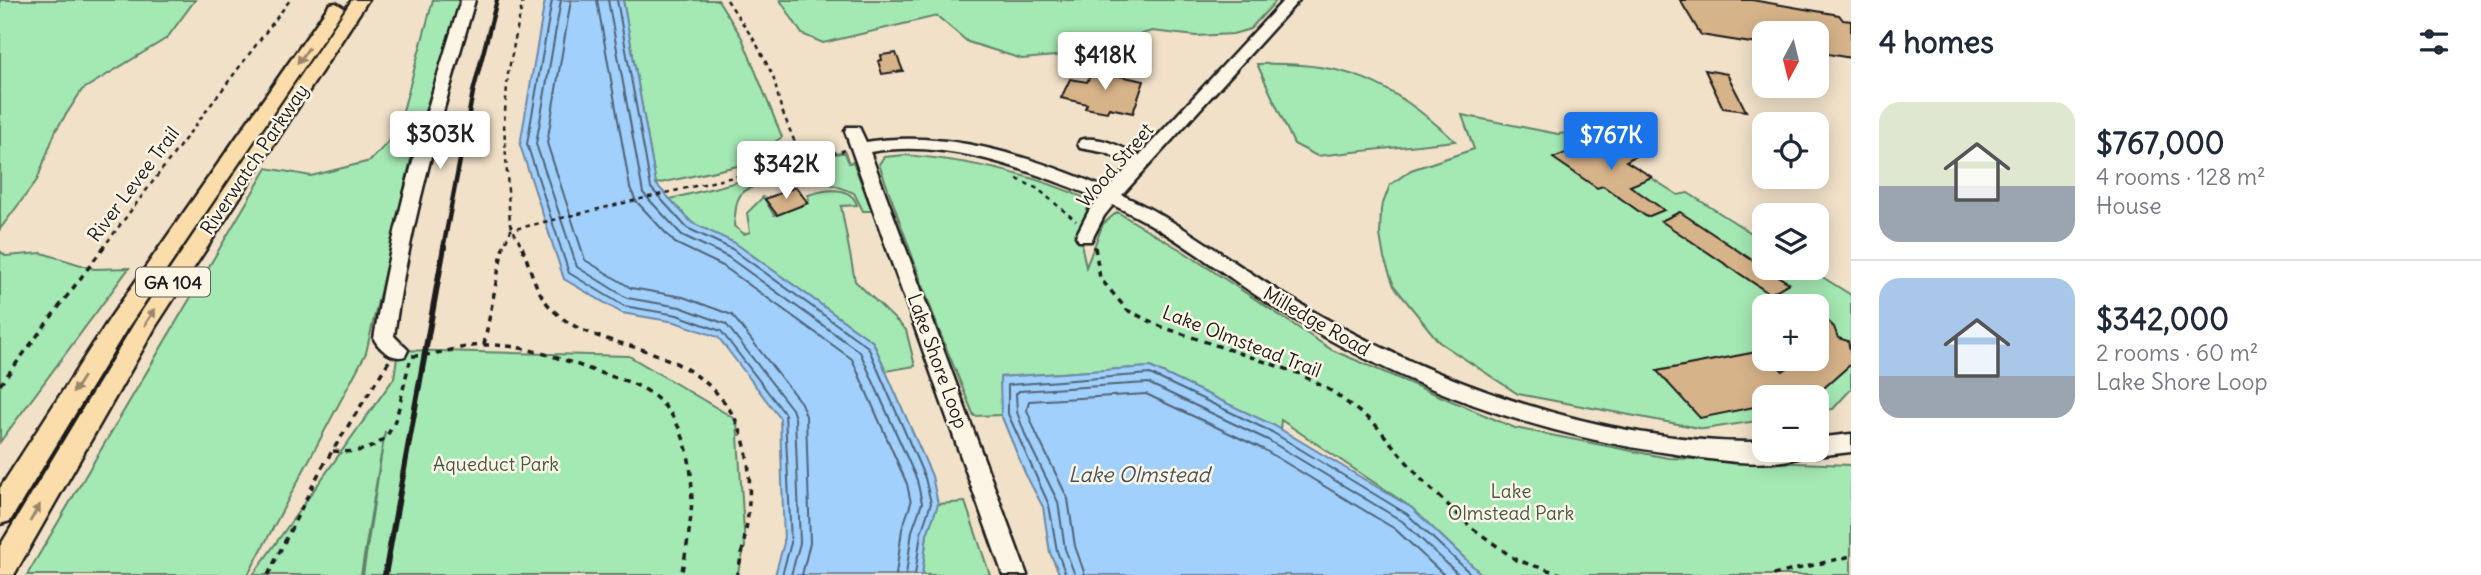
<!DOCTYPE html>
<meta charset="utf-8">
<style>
:root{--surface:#fff;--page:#f2f2f3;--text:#1f2937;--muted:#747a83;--line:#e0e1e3;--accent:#1a73e8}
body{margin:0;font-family:Delius,sans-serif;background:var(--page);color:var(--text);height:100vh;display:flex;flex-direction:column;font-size:26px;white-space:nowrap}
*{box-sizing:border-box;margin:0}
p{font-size:23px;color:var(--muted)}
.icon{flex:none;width:38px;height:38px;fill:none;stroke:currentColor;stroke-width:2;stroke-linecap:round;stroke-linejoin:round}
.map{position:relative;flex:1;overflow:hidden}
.details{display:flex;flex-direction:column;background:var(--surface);width:630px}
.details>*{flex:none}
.needle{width:46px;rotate:187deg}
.fabs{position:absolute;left:1752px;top:21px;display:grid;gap:14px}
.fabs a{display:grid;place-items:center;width:77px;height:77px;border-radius:14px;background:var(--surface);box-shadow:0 4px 18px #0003;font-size:35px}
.price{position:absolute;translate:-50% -60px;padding:0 16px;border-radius:7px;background:#fff;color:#222;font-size:23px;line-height:46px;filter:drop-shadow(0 2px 4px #0008)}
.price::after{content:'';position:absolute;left:50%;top:42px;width:21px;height:16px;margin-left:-10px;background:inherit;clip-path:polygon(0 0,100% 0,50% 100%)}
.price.on{background:var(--accent);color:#fff}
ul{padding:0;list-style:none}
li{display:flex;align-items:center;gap:21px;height:175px;padding:0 28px}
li+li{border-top:2px solid var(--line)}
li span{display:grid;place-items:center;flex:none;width:196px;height:140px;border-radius:21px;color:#555}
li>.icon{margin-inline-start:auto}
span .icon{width:84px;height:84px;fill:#fffc;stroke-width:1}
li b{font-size:30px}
h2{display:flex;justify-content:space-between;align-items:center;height:84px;padding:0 28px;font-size:30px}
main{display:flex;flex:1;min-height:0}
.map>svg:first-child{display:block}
.green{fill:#a4e8b3;stroke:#608268;stroke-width:2;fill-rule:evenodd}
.water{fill:#a1d0fd;stroke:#6c88a3;stroke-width:2}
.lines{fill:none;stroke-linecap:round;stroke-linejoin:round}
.shore{stroke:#516476;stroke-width:2}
.building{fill:#d7b389;stroke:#1c1c1c;stroke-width:2}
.minor-casing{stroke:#1c1c1c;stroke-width:5}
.major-casing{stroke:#1c1c1c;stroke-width:5}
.path-far1{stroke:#1c1c1c;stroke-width:2.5;stroke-dasharray:4.5 4.5;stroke-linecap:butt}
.path{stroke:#1c1c1c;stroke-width:3.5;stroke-dasharray:6 6;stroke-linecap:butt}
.minor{fill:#fcf5e5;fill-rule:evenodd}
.major{fill:#fbddab;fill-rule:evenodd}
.rail-far1{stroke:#1c1c1c;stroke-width:4.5}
.rail{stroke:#1c1c1c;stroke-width:6}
.oneway{fill:#97866b}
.labels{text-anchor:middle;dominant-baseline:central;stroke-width:5;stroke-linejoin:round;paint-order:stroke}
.shield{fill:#fcf5e5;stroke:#5f5d58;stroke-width:2}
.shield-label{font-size:18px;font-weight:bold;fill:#1c1c1c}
.street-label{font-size:19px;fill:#1c1c1c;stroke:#fcf5e5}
.park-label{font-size:19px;fill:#455949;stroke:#fcf5e5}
.water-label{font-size:21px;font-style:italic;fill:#445260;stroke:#fcf5e5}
</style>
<main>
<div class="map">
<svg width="1851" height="575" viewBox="0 0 1851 575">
<rect width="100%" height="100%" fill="#f1e1c9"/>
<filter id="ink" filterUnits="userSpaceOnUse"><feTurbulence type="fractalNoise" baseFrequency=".0143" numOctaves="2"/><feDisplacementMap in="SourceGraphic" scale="14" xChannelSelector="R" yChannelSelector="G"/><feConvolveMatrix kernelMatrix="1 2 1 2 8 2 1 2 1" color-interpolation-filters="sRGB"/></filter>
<g filter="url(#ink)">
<!-- green -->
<path class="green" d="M0,0H195L167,38L82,90L56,130L37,180L0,229Z
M433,0H461L415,141L366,353L248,575H27L267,168L311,176L370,161L397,133Z
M623,0H718L742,38L782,137L742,165L656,184Z
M780,0H1277L1250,29L1233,34L1196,36L1152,31L1077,54L1022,59L968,42L937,16L823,43L802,34Z
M1257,64C1346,61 1389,81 1455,141L1317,156L1294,144Z
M1462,115L1558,134L1579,132L1678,195L1688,193L1764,241V268H1808L1851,295V389L1833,409L1817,411L1816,397H1764V420L1704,429L1518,394L1439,342L1394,286L1384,258L1380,235L1381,209L1390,185L1411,170L1474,149ZM1764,306H1816V359H1764Z
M840,153H845L849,163L853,162L872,211H863L854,193C836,185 817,183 804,166L807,160Z
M905,155C966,160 1032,174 1089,200L1082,248L1086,267L1103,224L1117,212L1181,250L1332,350L1515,428L1668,458L1851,465V575H1482L1412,508L1281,420L1280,429L1150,367L1001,377V415L974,416L940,333L879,164L884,157Z
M769,174L767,182C736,191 737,195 734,226L744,234L750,232L747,213L763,197L774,215L809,201L808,195C824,190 850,184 857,205L841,206L855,281L906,330L915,366L886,371L873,342L735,243L692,223L670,199Z
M0,251L6,256L42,253L94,269L129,268L0,442Z
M398,350L629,356L737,420L745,547L737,575H363L385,431L361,575H253L394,378Z
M965,502L990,575H922L927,534L938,504Z"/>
<!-- water -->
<path class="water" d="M545,0H623L656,184L692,223L735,243L873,342L932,476L938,504L927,534L922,575H775L784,543L780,418L718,337L675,322L622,313L564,279L520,145Z
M1150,367L1275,426L1412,508L1482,575H1060L1050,553L1043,507L1025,473L1001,415L1000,377Z"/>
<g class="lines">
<!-- shore -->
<path class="shore" d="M552,0L527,144L569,273L624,306L677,315L721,331L785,414L791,543L782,575
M561,0L536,144L577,267L627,298L680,307L726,324L792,409L795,418L800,543L791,575
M571,0L547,143L585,260L631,288L683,297L732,315L801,403L806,416L810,543L802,575
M597,0L630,188L636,201L675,243L723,266L852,359L907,484L911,503L902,529L896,575
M608,0L643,193L682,235L728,257L860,352L917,480L922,503L912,531L906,575
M617,0L651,188L687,228L732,249L868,347L925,478L931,503L921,533L915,575
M1066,575L1057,551L1049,505L1008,414V385L1150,374L1272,432L1407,514L1472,575
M1075,575L1065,549L1058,502L1026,437L1017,412L1016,394L1019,391L1148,383L1268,440L1402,521L1459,575
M1085,575L1075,546L1068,499L1036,433L1027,410L1029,401L1146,394L1263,449L1395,529L1444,575"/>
</g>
<!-- building -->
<path class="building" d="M1680,0H1752L1839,15L1843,20L1851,21V58L1816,52V33H1764V45L1701,35Z
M896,53L903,71L882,74L878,61L882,60L881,55Z
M1705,70L1727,74L1746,111L1723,108Z
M1101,72L1144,81L1133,113L1109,108L1107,112L1085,108L1087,104L1061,98L1070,79L1087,82L1091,74L1100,75Z
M1620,140L1641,153L1626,161L1652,177L1630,186L1664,210L1647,217L1603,186L1597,188L1553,158L1597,141L1605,146Z
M796,187L808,203L777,215L765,199Z
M1680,212L1764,268L1789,283L1770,294L1661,221Z
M1816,310L1834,327L1838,338L1848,341L1851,355V364L1817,394L1801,397H1764V405L1700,418L1657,371L1762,351L1764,359H1770L1783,371L1800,359H1816Z"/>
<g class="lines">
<defs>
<path id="minor" d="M461,0H475C443,111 410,221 394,336L408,350L405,356C393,360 380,350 374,339C392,223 426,112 461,0Z
M1284,0H1299L1122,195C1184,223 1237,267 1295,301C1431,382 1604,445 1764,442V450H1804L1801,457C1764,469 1707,459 1669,453C1531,434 1397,384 1279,310C1224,276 1173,232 1113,205L1104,216L1091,241H1079L1076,236L1090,209L1099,199L1093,196C1023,168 947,139 870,152L1027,575H1003L845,131L847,127H859L866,142C948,129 1033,157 1108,189L1130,165L1107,153L1080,148L1078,144L1080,140C1099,135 1122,147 1139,156Z
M1851,434V452L1816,456L1808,454L1806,450H1816V438Z"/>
<path id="major" d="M352,0H368L156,326L14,575H0V546L140,314Z
M336,3L344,8L126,330L10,521L0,524V488L110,318L330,4Z"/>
</defs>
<!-- minor casing -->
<use href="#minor" class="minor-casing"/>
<!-- major casing -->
<use href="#major" class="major-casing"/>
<!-- path-far1 -->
<path class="path-far1" d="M523,0L508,74L504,124L510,224L523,249
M727,0L756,43L773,76L781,108L802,160
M766,169L771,154L795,143
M1017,179L1038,189L1076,221
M1095,246V249
M102,249L290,0
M502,249L511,230L846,150"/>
<!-- path -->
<path class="path" d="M522,247C531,269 535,292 552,309C576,334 612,340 644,350C758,388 762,471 737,575
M1095,247L1100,278L1127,310L1162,327L1298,373L1333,392L1374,423L1421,479L1471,527L1516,560L1564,575
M484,345L503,247
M412,356C437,356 461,345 486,345C521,344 556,357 589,369C610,377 635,381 653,395C705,437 694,518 681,575
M0,385L104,247
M333,451C403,458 395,409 410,362
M268,575L321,469L389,361
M1773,575L1851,556"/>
<!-- minor -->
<use href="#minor" class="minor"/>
<!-- major -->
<use href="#major" class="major"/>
<!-- rail-far1 -->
<path class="rail-far1" d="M443,249L473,92L497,0"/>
<!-- rail -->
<path class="rail" d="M385,575L444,247"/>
</g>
<!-- one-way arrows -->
<defs><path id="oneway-solid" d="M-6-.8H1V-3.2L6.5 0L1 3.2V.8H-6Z" transform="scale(1.75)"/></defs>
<g class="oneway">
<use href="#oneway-solid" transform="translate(303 56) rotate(125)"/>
<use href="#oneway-solid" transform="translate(150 317) rotate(-58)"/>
<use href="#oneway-solid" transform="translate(78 385) rotate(123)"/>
<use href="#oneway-solid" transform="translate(35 513) rotate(-60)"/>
</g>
</g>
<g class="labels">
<!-- shield labels -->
<rect class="shield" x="136" y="267.5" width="74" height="29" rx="5"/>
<g class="shield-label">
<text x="173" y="282">GA 104</text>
</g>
<!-- street labels -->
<g class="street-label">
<text transform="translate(254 159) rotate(-56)">Riverwatch Parkway</text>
<text transform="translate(1115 165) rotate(-49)">Wood Street</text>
<text transform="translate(133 184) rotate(-53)">River Levee Trail</text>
<text transform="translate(1317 321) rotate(30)">Milledge Road</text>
<text transform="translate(1242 341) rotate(21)">Lake Olmstead Trail</text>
<text transform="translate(938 361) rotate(70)">Lake Shore Loop</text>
</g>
<!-- park labels -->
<g class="park-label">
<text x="496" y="464">Aqueduct Park</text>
<text x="1511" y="491">Lake<tspan x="1511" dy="22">Olmstead Park</tspan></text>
</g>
<!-- water labels -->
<g class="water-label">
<text x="1139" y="474">Lake Olmstead</text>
</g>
</g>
</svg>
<div class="fabs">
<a><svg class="needle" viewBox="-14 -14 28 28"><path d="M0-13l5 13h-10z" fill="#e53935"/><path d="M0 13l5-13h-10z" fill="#747a83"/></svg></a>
<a><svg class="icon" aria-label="locate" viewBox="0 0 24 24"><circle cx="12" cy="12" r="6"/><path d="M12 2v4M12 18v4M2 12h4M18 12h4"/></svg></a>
<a><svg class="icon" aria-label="layers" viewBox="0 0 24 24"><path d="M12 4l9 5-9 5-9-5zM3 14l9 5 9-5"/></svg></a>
<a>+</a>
<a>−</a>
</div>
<b class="price" style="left:1105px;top:92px">$418K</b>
<b class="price" style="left:440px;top:171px">$303K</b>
<b class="price on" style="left:1611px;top:172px">$767K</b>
<b class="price" style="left:786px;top:201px">$342K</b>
</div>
<section class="details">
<h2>4 homes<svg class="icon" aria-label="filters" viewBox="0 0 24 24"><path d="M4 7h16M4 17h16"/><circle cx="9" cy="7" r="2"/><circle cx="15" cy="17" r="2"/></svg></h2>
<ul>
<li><span style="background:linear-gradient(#dfe7d0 60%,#9aa5b1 0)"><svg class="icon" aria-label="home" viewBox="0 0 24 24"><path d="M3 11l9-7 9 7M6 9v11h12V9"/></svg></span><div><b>$767,000</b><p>4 rooms · 128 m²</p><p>House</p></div></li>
<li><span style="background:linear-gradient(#a9c7e8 70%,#9aa5b1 0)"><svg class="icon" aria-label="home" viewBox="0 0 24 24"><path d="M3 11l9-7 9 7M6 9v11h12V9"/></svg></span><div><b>$342,000</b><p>2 rooms · 60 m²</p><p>Lake Shore Loop</p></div></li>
</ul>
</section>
</main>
